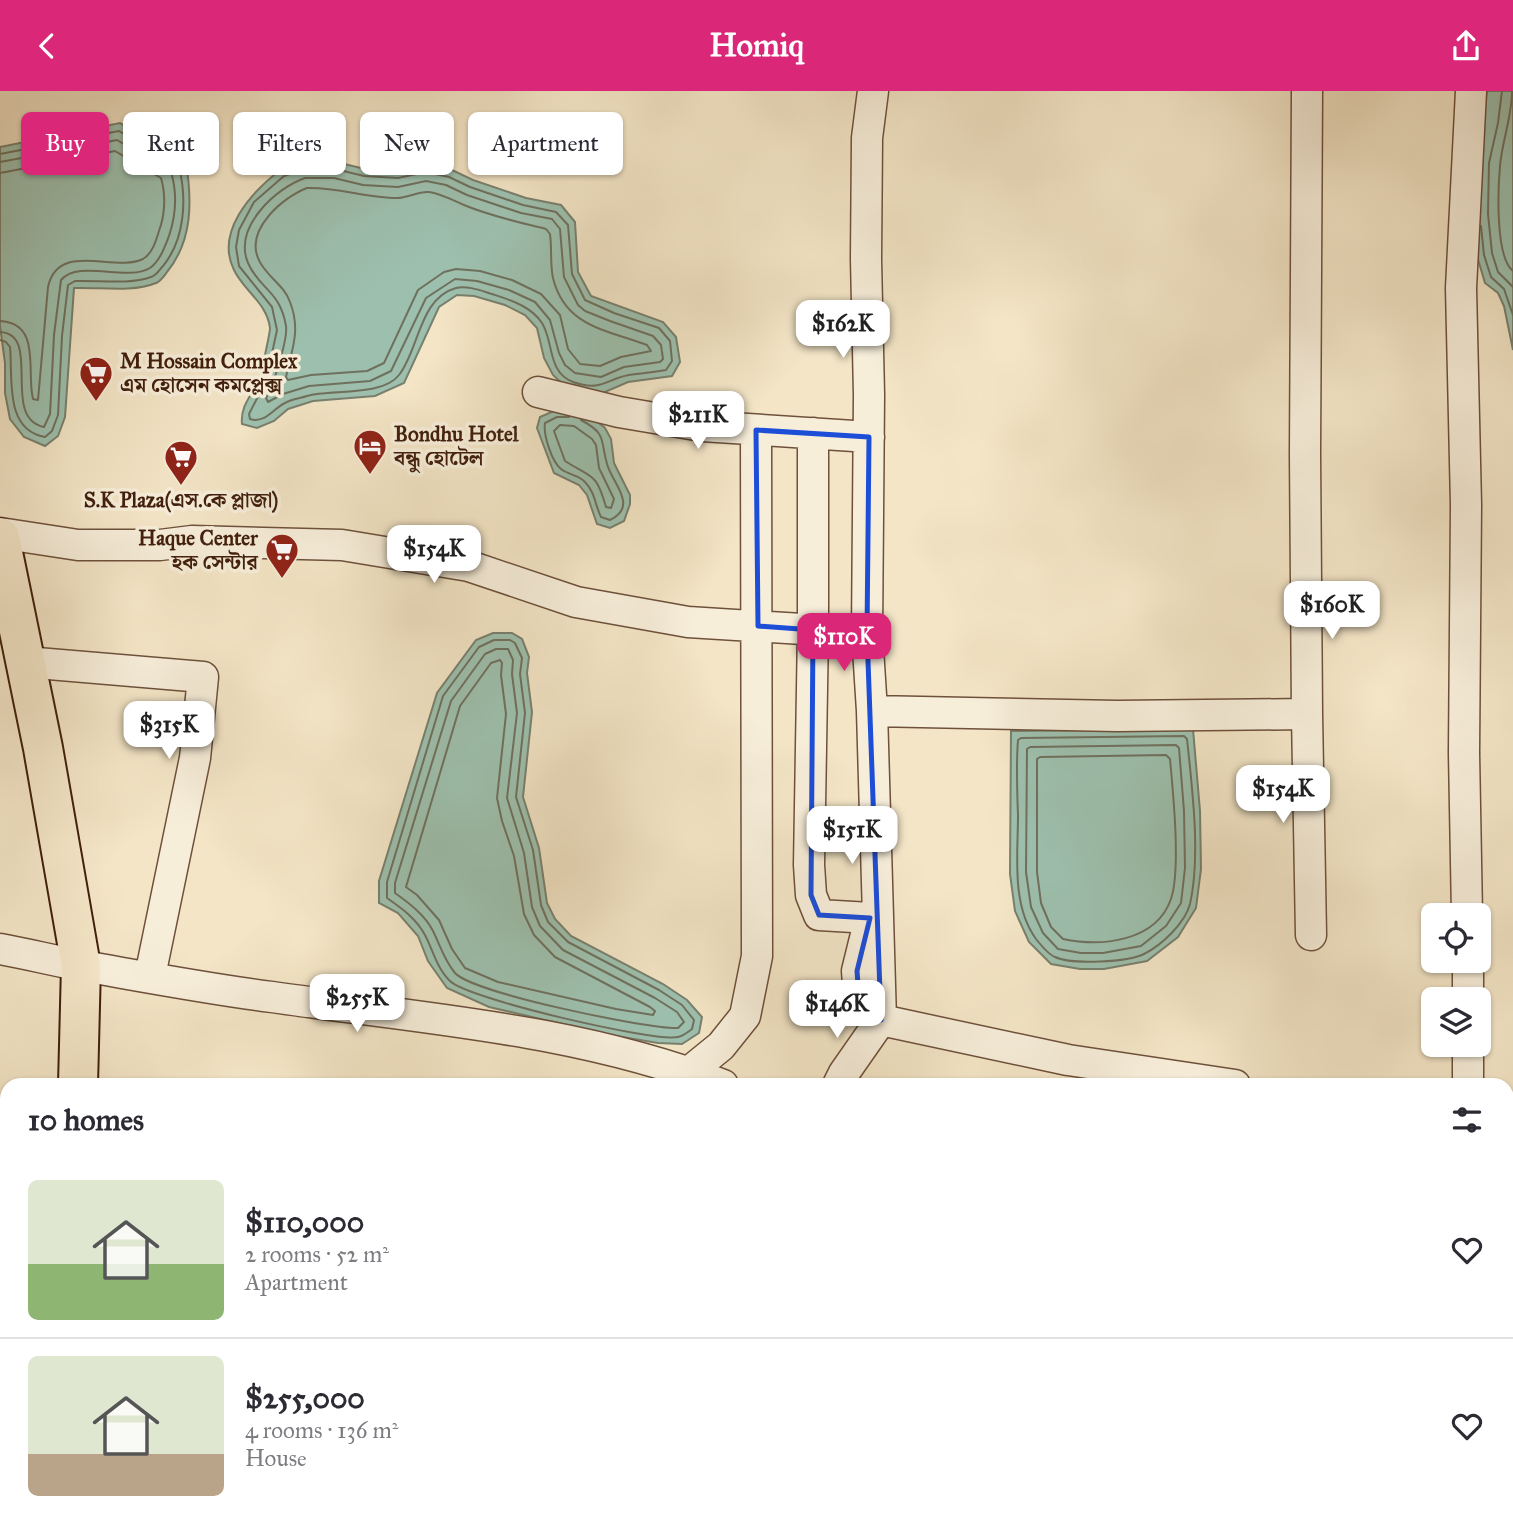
<!DOCTYPE html>
<meta charset="utf-8">
<style>
:root{--surface:#fff;--page:#f7f7f7;--text:#2b2b33;--muted:#7c7c81;--line:#e1e1e2;--accent:#db2777}
body{margin:0;font-family:"IM FELL Great Primer","Noto Serif Bengali",serif;background:var(--page);color:var(--text);height:100vh;display:flex;flex-direction:column;font-size:26px;white-space:nowrap}
*{box-sizing:border-box;margin:0}
p{font-size:23px;color:var(--muted)}
.icon{flex:none;width:38px;height:38px;fill:none;stroke:currentColor;stroke-width:2;stroke-linecap:round;stroke-linejoin:round}
.map{position:relative;flex:1;overflow:hidden}
.panel{position:absolute;left:0px;top:987px;width:1514px;height:448px;display:flex;flex-direction:column;background:var(--surface);border-radius:21px 21px 0 0;box-shadow:0 2px 5px #0004}
.panel>*{flex:none}
.banner{position:absolute;left:21px;top:21px;width:700px;height:63px;display:flex;gap:14px}
.controls{position:absolute;left:1421px;top:812px;display:grid;gap:14px}
.controls a{display:grid;place-items:center;width:70px;height:70px;border-radius:10px;background:var(--surface);box-shadow:0 2px 5px #0004;font-size:35px}
.price{position:absolute;translate:-50% -60px;padding:0 16px;border-radius:14px;background:#fff;color:#222;font-size:23px;line-height:46px;filter:drop-shadow(0 2px 4px #0008)}
.price::after{content:'';position:absolute;left:50%;top:42px;width:21px;height:16px;margin-left:-10px;background:inherit;clip-path:polygon(0 0,100% 0,50% 100%)}
.price.on{background:var(--accent);color:#fff}
ul{padding:0;list-style:none}
li{display:flex;align-items:center;gap:21px;height:175px;padding:0 28px}
li+li{border-top:2px solid var(--line)}
li span{display:grid;place-items:center;flex:none;width:196px;height:140px;border-radius:10px;color:#555}
li>.icon{margin-inline-start:auto}
span .icon{width:84px;height:84px;fill:#fffc;stroke-width:1}
li b{font-size:30px}
h2{display:flex;justify-content:space-between;align-items:center;height:84px;padding:0 28px;font-size:30px}
.chip{padding:0 24px;border-radius:10px;background:var(--surface);box-shadow:0 2px 5px #0004;font-size:24px;line-height:63px}
.chip.on{background:var(--accent);color:#fff}
header{display:flex;justify-content:space-between;align-items:center;height:91px;padding:0 28px;background:var(--accent);color:#fff;font-size:32px;font-weight:700}
.map>svg:first-child{display:block}
.water{fill:#9dc0ae;stroke:#78806e;stroke-width:2}
.lines{fill:none;stroke-linecap:round;stroke-linejoin:round}
.shore{stroke:#6f705e;stroke-width:2}
.minor-casing{stroke:#6e503b;stroke-width:33}
.tertiary-casing{stroke:#6e503b;stroke-width:40}
.primary-casing{stroke:#411f0d;stroke-width:42}
.minor{stroke:#f7eeda;stroke-width:30}
.tertiary{stroke:#f7eeda;stroke-width:37}
.primary{stroke:#f3e5c6;stroke-width:38}
.marked{fill:none;stroke:#1d4ed8;stroke-width:5;stroke-linejoin:round}
.labels{text-anchor:middle;dominant-baseline:central;stroke-width:7;stroke-linejoin:round;paint-order:stroke}
.poi-label{font-size:21px;font-weight:bold;fill:#411f0d;stroke:#f7eeda;text-anchor:start}
</style>
<header><svg class="icon" aria-label="back" viewBox="0 0 24 24"><path d="M15 5l-7 7 7 7"/></svg>Homiq<svg class="icon" aria-label="share" viewBox="0 0 24 24"><path d="M12 15V3M7 8l5-5 5 5M5 13v7h14v-7"/></svg></header>
<div class="map">
<svg width="1513" height="1435" viewBox="0 0 1513 1435">
<rect width="100%" height="100%" fill="#f3e5c6"/>
<filter id="stains"><feTurbulence type="fractalNoise" baseFrequency=".00286" numOctaves="4"/><feColorMatrix values="0 0 0 0 .2 0 0 0 0 .09 0 0 0 0 .02 0 0 0 .5 -.17"/></filter>
<radialGradient id="worn" r=".72"><stop offset=".6" stop-color="#630" stop-opacity="0"/><stop offset="1" stop-color="#630" stop-opacity=".3"/></radialGradient>
<!-- water -->
<path class="water" d="M1487,0H1513V259L1504,215L1498,202L1485,192L1477,165L1483,30Z
M120,32L186,71C192,110 193,149 167,181C164,185 161,190 156,192C131,202 100,196 74,197L65,326L58,345L45,355L24,346L10,328L5,302V272L0,235V56Z
M303,71H336L365,78L398,80L425,73L452,79L473,89L526,107L561,114L575,131L578,181L591,205L663,231L676,246L680,271L672,285L628,291L605,301H588L567,297L553,284L544,267L537,237L525,224L505,214L474,205L457,204L439,216L404,292L375,305L313,310L288,318L274,330L257,337L242,333C240,315 252,304 259,289C261,283 270,242 270,237C267,212 244,200 234,179C215,141 251,102 279,80C285,75 295,73 303,71Z
M556,319L594,328L605,337L611,348L614,372L630,404V413L624,430L610,437L597,433L587,404L579,394L554,382L537,337L540,326Z
M493,542H512L522,548L529,566L527,582L532,621L523,706L539,757L547,812L555,828L571,845L663,893L687,909L702,926L699,942L682,953L658,952L610,944L489,916L447,897L428,870L418,845L398,822L379,812V790L437,602L476,549Z
M1193,638L1200,720L1201,778L1196,817L1178,846L1147,870L1104,878H1080L1051,873L1029,851L1015,820L1010,783L1011,640Z
M1513,1403V1435H1468L1477,1428H1507V1408Z
M313,1428H406L409,1434L417,1435H329Z
M456,1428H673L674,1435H438L452,1433Z"/>
<g class="lines">
<!-- shore -->
<path class="shore" d="M1502,0L1498,32L1489,72L1488,123L1492,162L1498,181L1513,196
M1512,0C1512,26 1502,50 1500,75C1498,97 1495,166 1513,180
M0,63L119,40L179,76C187,108 185,148 163,175C159,179 157,184 151,186C128,194 99,189 75,190L68,194L62,245L58,324L52,340L45,346C4,339 13,287 10,256L6,251L0,249
M0,71L117,49L171,81C177,101 176,124 169,145C165,155 160,170 150,177C126,191 79,168 61,189L54,244L50,323L44,336C0,327 43,243 0,241
M304,78H335L364,85L398,87L426,81L449,86L470,96L523,114L556,121L568,134L572,183L585,209L614,222L659,237L670,250L672,270L666,279C654,281 642,282 629,284C606,288 602,301 573,291C547,281 554,251 542,232C531,215 510,209 492,203C482,200 467,194 456,197C419,207 419,259 399,284C382,306 331,298 307,305C301,307 293,308 287,311C274,316 266,333 250,328L249,323L266,290L277,239L272,216L239,175L236,156L239,139L254,111L284,85Z
M0,82L115,60L161,87C166,104 165,124 159,140C156,150 152,163 143,168C115,182 58,149 48,196L38,309L33,308C26,281 42,232 0,230
M305,87H334L363,94L398,96L426,90L446,94L467,104L521,122L552,128L560,138L564,186L578,214L585,220L610,230L653,245L661,254L663,268L660,271L624,276L601,286L575,282L565,274L559,262L550,229L535,211L509,199L477,190L455,188L426,207L391,280L370,290L309,295L283,303L268,311L266,307C273,295 288,248 286,235C280,199 259,198 248,172C233,136 276,97 305,87Z
M307,97C338,96 366,107 397,107C408,107 418,100 429,101C442,103 452,109 464,114C490,125 518,131 546,138L550,143C552,157 550,174 553,187C565,236 607,239 647,254L651,260L621,266L600,275L580,273L568,258L560,224L541,203L512,189L480,180L456,178L444,181L418,199L384,272L367,280L311,284L288,289L286,286C292,258 301,239 290,211C284,193 264,184 258,167C246,138 283,106 307,97Z
M1481,135L1484,164L1491,186L1504,198L1513,224
M569,326H557L545,332C543,344 552,371 561,378C569,384 579,384 585,391C595,401 595,414 601,426L610,429C639,415 612,392 607,373C600,348 607,343 581,329
M560,334L574,335L592,348L596,354L599,377L614,408L611,417L606,416C596,381 593,388 565,370L554,340Z
M494,549H510L515,552L522,567L520,583L525,622L516,706L533,759L541,814L548,831L568,851L659,899L682,914L694,929L692,938C688,941 683,945 678,946C653,951 468,908 450,890C437,878 433,859 425,844C416,827 401,817 387,807V791L443,605L479,556Z
M496,558H508L513,569L512,583L517,622L507,707L524,762L532,816L540,835L563,859L655,907L677,921L684,931L678,937C647,938 473,902 455,882C444,869 440,854 433,840C425,824 409,812 395,802V792L451,610L485,563Z
M500,569L502,572L501,584L506,623L497,707L502,730L514,765L524,823L534,844L555,866L650,916L655,920L653,924L616,918L498,891L465,877L452,858L439,829L417,804L406,796L460,615L491,572Z
M1184,645L1187,648C1192,696 1201,765 1190,813C1185,832 1162,854 1144,863C1128,871 1072,874 1055,866C1049,864 1040,853 1036,848C1011,814 1018,763 1018,724C1017,699 1016,674 1018,649L1021,647Z
M1176,654L1179,657L1184,720L1185,777L1181,812L1166,835L1141,855L1103,862H1081L1058,858L1043,842L1031,816L1026,781L1027,658L1030,656Z
M1166,664L1170,668C1173,701 1181,778 1171,808C1156,851 1101,856 1063,848L1051,836L1041,812L1037,781V668L1040,666Z"/>
<defs>
<path id="minor" d="M538,301L619,321L702,335L869,346
M813,342V539L809,774L811,804L819,824L870,827L857,880L859,907L881,929L1068,969L1235,994
M0,442L78,454H160L192,450L342,454L469,475L576,511L688,531L867,542
M25,571L203,586L195,667L150,885
M872,620L1117,625L1307,623L1305,363L1307,0
M1307,623L1311,844
M1467,824L1464,662L1466,414L1461,197L1471,0
M0,858C28,863 55,870 83,875C146,886 209,898 272,906C425,928 578,938 723,994
M1468,870V908
M1468,954V994
M689,981L721,955L745,925L757,865L756,339
M838,994L844,982L881,929L872,620L867,542L869,304L866,168L867,47L873,0
M0,1029L7,1031
M1507,1092L1513,1096
M1507,1197L1513,1202
M893,1435V1428"/>
<path id="tertiary" d="M1507,1315L1513,1309
M1377,1435L1385,1428"/>
<path id="primary" d="M0,447L43,657L81,875L78,994
M46,1435L47,1428"/>
</defs>
<!-- minor casing -->
<use href="#minor" class="minor-casing"/>
<!-- tertiary casing -->
<use href="#tertiary" class="tertiary-casing"/>
<!-- primary casing -->
<use href="#primary" class="primary-casing"/>
<!-- minor -->
<use href="#minor" class="minor"/>
<!-- tertiary -->
<use href="#tertiary" class="tertiary"/>
<!-- primary -->
<use href="#primary" class="primary"/>
</g>
<!-- marked area -->
<path class="marked" d="M756,339L869,346L867,542L881,929L859,907L857,880L870,827L819,824L811,804L813,539L758,535Z"/>
<!-- icons -->
<defs>
<symbol id="supermarket-pin" viewBox="-11 -11 22 30"><path d="M0 17L-7.5 6A9.5 9.5 0 1 1 7.5 6Z" fill="#8f2418" stroke="#f7eeda"/><path d="M-6-5.5h2.5l.6 2H6L4.5 2H-2.5L-4.4-4H-6ZM-1.5 3.2a1.3 1.3 0 1 0 .1 0ZM3 3.2a1.3 1.3 0 1 0 .1 0Z" fill="#fff"/></symbol>
<symbol id="hotel-pin" viewBox="-11 -11 22 30"><path d="M0 17L-7.5 6A9.5 9.5 0 1 1 7.5 6Z" fill="#8f2418" stroke="#f7eeda"/><path d="M-6-4.5h1.5V1H6V5H4.5V3h-9V5H-6ZM-4 0a1.8 1.8 0 1 1 3.6 0ZM.5 0V-2.5h3Q6-2.5 6 0Z" fill="#fff"/></symbol>
</defs>
<g fill-rule="evenodd">
<use href="#supermarket-pin" x="77" y="263" width="38" height="52"/>
<use href="#hotel-pin" x="351" y="336" width="38" height="52"/>
<use href="#supermarket-pin" x="162" y="347" width="38" height="52"/>
<use href="#supermarket-pin" x="263" y="440" width="38" height="52"/>
</g>
<g class="labels">
<!-- poi labels -->
<g class="poi-label">
<text x="120" y="270">M Hossain Complex<tspan x="120" dy="24">এম হোসেন কমপ্লেক্স</tspan></text>
<text x="394" y="343">Bondhu Hotel<tspan x="394" dy="24">বন্ধু হোটেল</tspan></text>
<text x="181" y="409" text-anchor="middle">S.K Plaza(এস.কে প্লাজা)</text>
<text x="258" y="447" text-anchor="end">Haque Center<tspan x="258" dy="24">হক সেন্টার</tspan></text>
</g>
</g>
<rect width="100%" height="100%" filter="url(#stains)"/>
<rect width="100%" height="100%" fill="url(#worn)"/>
</svg>
<div class="controls">
<a><svg class="icon" aria-label="locate" viewBox="0 0 24 24"><circle cx="12" cy="12" r="6"/><path d="M12 2v4M12 18v4M2 12h4M18 12h4"/></svg></a>
<a><svg class="icon" aria-label="layers" viewBox="0 0 24 24"><path d="M12 4l9 5-9 5-9-5zM3 14l9 5 9-5"/></svg></a>
</div>
<b class="price" style="left:843px;top:269px">$162K</b>
<b class="price" style="left:698px;top:360px">$211K</b>
<b class="price" style="left:434px;top:494px">$154K</b>
<b class="price" style="left:1332px;top:550px">$160K</b>
<b class="price on" style="left:844px;top:582px">$110K</b>
<b class="price" style="left:169px;top:670px">$315K</b>
<b class="price" style="left:1283px;top:734px">$154K</b>
<b class="price" style="left:852px;top:775px">$151K</b>
<b class="price" style="left:357px;top:943px">$255K</b>
<b class="price" style="left:837px;top:949px">$146K</b>
<div class="banner">
<a class="chip on">Buy</a>
<a class="chip">Rent</a>
<a class="chip">Filters</a>
<a class="chip">New</a>
<a class="chip">Apartment</a>
</div>
<section class="panel">
<h2>10 homes<svg class="icon" aria-label="filters" viewBox="0 0 24 24"><path d="M4 7h16M4 17h16"/><circle cx="9" cy="7" r="2"/><circle cx="15" cy="17" r="2"/></svg></h2>
<ul>
<li><span style="background:linear-gradient(#dfe7d0 60%,#8fb573 0)"><svg class="icon" aria-label="home" viewBox="0 0 24 24"><path d="M3 11l9-7 9 7M6 9v11h12V9"/></svg></span><div><b>$110,000</b><p>2 rooms · 52 m²</p><p>Apartment</p></div><svg class="icon" aria-label="heart" viewBox="0 0 24 24"><path d="M12 20l-8-8c-3-5 5-10 8-4 3-6 11-1 8 4z"/></svg></li>
<li><span style="background:linear-gradient(#dfe7d0 70%,#b9a48a 0)"><svg class="icon" aria-label="home" viewBox="0 0 24 24"><path d="M3 11l9-7 9 7M6 9v11h12V9"/></svg></span><div><b>$255,000</b><p>4 rooms · 136 m²</p><p>House</p></div><svg class="icon" aria-label="heart" viewBox="0 0 24 24"><path d="M12 20l-8-8c-3-5 5-10 8-4 3-6 11-1 8 4z"/></svg></li>
</ul>
</section>
</div>
